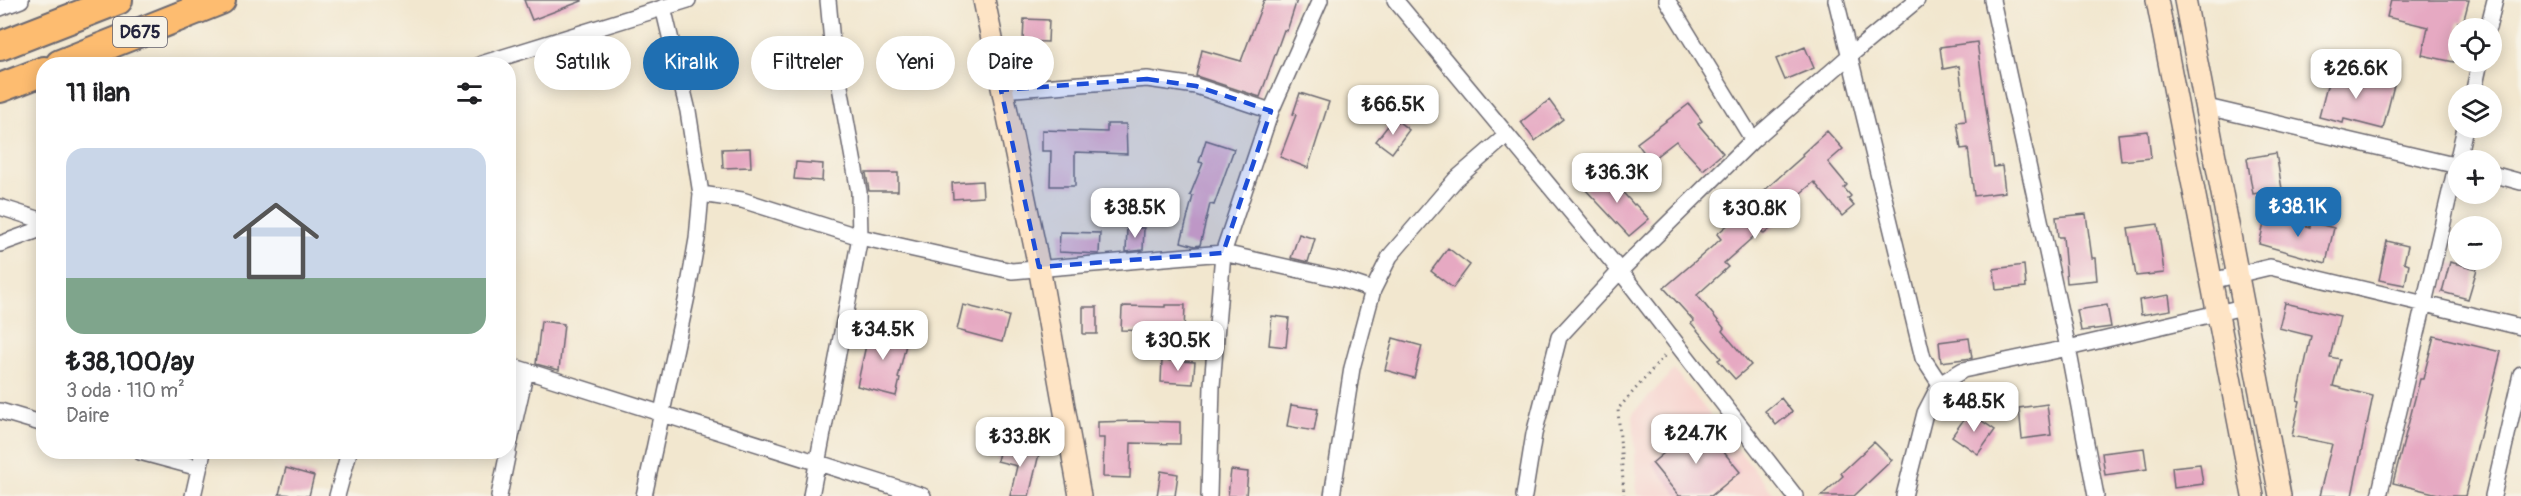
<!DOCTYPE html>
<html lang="tr">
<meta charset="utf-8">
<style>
:root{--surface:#fff;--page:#f6f6f6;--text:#202124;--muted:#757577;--accent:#1f6fb2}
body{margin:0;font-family:Pangolin,sans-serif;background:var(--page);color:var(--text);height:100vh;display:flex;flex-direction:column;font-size:22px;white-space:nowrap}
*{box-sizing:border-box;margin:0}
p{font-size:20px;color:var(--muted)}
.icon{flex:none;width:33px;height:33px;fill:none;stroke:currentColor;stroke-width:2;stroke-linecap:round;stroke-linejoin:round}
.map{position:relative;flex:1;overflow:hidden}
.sheet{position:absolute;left:36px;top:57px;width:480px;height:402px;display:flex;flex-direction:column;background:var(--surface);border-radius:24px;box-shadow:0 3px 15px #0003}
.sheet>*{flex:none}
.guide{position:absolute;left:534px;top:36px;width:570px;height:54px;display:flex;gap:12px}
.tools{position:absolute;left:2448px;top:18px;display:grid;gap:12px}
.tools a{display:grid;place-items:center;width:54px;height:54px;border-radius:50%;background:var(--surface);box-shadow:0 3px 15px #0003;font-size:30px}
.price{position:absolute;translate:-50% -51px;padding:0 14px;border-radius:12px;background:#fff;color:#222;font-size:20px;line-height:39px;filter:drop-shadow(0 2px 3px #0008)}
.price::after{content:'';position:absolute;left:50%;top:36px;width:18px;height:14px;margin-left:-9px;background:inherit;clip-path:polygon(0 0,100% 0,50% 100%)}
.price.current{background:var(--accent);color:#fff}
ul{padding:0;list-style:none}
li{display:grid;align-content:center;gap:12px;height:318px;padding:0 30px}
li span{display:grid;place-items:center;height:186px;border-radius:18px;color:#555}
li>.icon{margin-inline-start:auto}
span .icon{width:108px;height:108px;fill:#fffc;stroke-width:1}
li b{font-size:26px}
h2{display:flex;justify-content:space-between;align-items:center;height:72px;padding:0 30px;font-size:26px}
.pill{padding:0 21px;border-radius:27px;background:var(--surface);box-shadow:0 3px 15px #0003;font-size:21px;line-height:54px}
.pill.current{background:var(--accent);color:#fff}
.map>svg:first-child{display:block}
.built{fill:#f7d0cc}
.building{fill:#e6a9c2}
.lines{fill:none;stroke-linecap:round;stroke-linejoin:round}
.street-casing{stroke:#6b676f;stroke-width:18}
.secondary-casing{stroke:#6b676f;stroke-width:24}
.highway-casing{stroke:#6b676f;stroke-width:32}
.path{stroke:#6b676f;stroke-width:3;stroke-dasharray:1.5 4.5;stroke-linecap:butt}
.street{stroke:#fff;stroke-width:15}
.secondary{stroke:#fee4c5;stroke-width:21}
.highway{stroke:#fdbc6f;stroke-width:28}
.marked{fill:#1d4ed8;fill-opacity:0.2;stroke:#1d4ed8;stroke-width:4.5;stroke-dasharray:12 8;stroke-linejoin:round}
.labels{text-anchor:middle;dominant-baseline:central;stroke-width:6;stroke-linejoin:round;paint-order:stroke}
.shield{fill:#f7f3e8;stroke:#62616f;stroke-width:1.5}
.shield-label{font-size:18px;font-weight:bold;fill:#22223b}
</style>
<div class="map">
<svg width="2521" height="496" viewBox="0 0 2521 496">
<rect width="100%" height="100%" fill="#f7f3e8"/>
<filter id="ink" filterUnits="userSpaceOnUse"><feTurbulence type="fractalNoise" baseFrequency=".0167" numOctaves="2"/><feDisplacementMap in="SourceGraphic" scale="12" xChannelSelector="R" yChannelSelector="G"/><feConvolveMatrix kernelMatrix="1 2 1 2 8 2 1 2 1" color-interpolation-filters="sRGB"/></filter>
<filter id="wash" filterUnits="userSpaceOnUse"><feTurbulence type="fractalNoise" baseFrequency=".008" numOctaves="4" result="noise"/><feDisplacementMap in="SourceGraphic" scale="24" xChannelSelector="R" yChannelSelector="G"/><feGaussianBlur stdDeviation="1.35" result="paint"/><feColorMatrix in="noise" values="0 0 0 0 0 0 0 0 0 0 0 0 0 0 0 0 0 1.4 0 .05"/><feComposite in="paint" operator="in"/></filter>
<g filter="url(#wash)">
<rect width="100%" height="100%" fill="#f2e7cf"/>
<!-- built -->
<path class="built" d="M1674,370L1775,496H1637L1633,413Z"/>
<g id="blocks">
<!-- building -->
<path class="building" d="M524,0H582V1L532,20Z
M1264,0H1297L1287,31L1284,30L1260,97L1196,76L1202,50L1241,61Z
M2391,0H2469L2463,23L2458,22V44L2454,62L2422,55L2428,27L2387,17Z
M1024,19L1049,20L1048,42L1023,41Z
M1977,42L1994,167L2002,166L2005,192L1974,196L1968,148L1961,149L1957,122L1966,121L1959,66L1943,69L1940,47Z
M1805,47L1814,68L1785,80L1776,59Z
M2331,71L2394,85L2383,129L2344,119L2343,123L2319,117Z
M1300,93L1329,102L1308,168L1280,157L1296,115L1293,114Z
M1549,100L1563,119L1535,141L1521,122Z
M1689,104L1702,121L1698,124L1723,153L1703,170L1676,141L1650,161L1637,143Z
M1394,118L1409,130L1392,153L1376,141Z
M1107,124H1126L1127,154L1075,152V186H1050L1051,151H1042V130L1107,132Z
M1827,131L1843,149L1828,162L1847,185L1844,188L1851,196L1848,199L1854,206L1842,216L1814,182L1776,214L1781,220L1764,234L1761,230L1724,263L1728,267L1697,295L1724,328L1722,331L1751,365L1735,379L1718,360L1721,358L1691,323L1694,321L1664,288L1721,239L1717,234L1744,211L1741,207L1757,192L1759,195L1803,156L1802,154Z
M2148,131L2151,158L2121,161L2118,134Z
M1206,140L1234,149L1214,205L1210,204L1200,245L1195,246L1181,242L1193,196L1190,195L1203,163L1199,162Z
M750,148L751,167L723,168L722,149Z
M2276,153L2282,189L2253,194L2247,158Z
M796,162L823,164L822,181L794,179Z
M1604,171L1634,205L1635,204L1649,219L1629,236L1585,189Z
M866,173H898V191H869Z
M982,181L983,197L953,199L952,183Z
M2086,214L2092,258H2095L2097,280L2067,283L2063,237H2058L2056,217Z
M2266,216L2310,227L2311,222L2334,228L2326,263L2259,244Z
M2158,224L2164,273L2136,276L2128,228Z
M1127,228H1144L1143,250L1126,252Z
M1060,232L1100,233L1099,254L1059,252Z
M1299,234L1315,239L1308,262L1291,258Z
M2387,241L2408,246L2404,262L2409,264L2405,285L2379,280Z
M1448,248L1470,265L1453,288L1431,271Z
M2450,262L2477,269L2468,299L2442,292Z
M2024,265L2026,287L1996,290L1994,269Z
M2169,295L2171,310L2141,315L2139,300Z
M2285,303L2340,316L2330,357L2340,359L2333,386L2373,396L2352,496H2319L2332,444L2292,436L2300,401L2297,400L2311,336L2279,328Z
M963,305L1009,316L1002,342L957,330Z
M1165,305H1185L1184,332L1121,330L1122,308L1125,306L1165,307Z
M2107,305L2111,327L2081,331L2077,310Z
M1083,307H1097V334H1083Z
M1272,316L1289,318L1286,347L1269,345Z
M541,321L564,324L559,370L536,364Z
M870,327L908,336L898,378L900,379L896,396L857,386Z
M2434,336L2501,352L2465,496H2446L2393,483L2420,379H2423Z
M1393,338L1422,346L1414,378L1385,370Z
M1969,338L1972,358L1941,362L1939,342Z
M1162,360L1195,362L1193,384L1161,382Z
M1781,398L1792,412L1776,425L1765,411Z
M2047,404L2051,435L2022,439L2019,408Z
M1291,405L1318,409L1314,431L1287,426Z
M1969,412L1995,430L1978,454L1952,436Z
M1135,421L1180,422V444L1131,443L1130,478L1103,477L1104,438H1098V422Z
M1700,423L1740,472L1711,496H1679L1652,463Z
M1874,442L1892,460L1854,496H1821L1843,476L1841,473Z
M1001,444L1039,454L1029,496H1010L1017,466L997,461Z
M2144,448L2147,469L2105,475L2102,453Z
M2200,464L2203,484L2174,488L2172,467Z
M286,468L314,476L309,496L279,494Z
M1231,470L1248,472L1246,496H1228Z
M1161,471L1178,474L1175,496H1157Z"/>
</g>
</g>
<g filter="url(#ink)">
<use href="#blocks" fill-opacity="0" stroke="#6b676f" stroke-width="1.5"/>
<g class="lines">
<defs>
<path id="street" d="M1395,0L1620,271L1795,496
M1667,0L1753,140
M1836,0L1923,358L1940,384
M1992,0L2068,348L2096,496
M0,8L21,0
M2488,28L2495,0
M481,64L688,0
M1001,90L1147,79L1196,86L1271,111
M2473,94L2480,62
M2207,107L2458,166
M2492,174L2521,182
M701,194L742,200L860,237L1012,271L1223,253L1340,279L1373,290
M0,207L44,221
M0,244L44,228
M2211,281L2270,267L2521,327
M508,365L923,496
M0,411L44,424
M508,450L526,371
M140,452L199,468
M193,496L203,452
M337,496L349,452
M499,496L508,452
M644,496L687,296L697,239L701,194L688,111L663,7
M811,496L860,237L859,192L832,42L828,0
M1209,496L1212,386L1223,253L1271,111L1320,0
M1332,496L1352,368L1373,290L1390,256L1456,179L1507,135
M1524,496L1534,434L1559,337L1620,271L1753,140L1848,57L1917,0
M1904,496L1925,413L1940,384L1963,370L2068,348L2243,307
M2379,496L2465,128
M2493,496L2521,374"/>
<path id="secondary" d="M984,0L1039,267L1080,496
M2157,0L2253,496
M2185,0L2280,496"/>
<path id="highway" d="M0,46L118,0
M60,64L221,0
M0,88L44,71"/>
</defs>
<!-- street casing -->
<use href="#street" class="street-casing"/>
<!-- secondary casing -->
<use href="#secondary" class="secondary-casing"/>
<!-- highway casing -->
<use href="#highway" class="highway-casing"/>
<!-- path -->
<path class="path" d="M1624,496L1618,409L1666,354"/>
<!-- street -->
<use href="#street" class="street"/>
<!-- secondary -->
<use href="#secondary" class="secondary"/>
<!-- highway -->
<use href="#highway" class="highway"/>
</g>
</g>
<!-- marked area -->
<path class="marked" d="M1147,79L1196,86L1271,111L1223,253L1039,267L1001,90Z"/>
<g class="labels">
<!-- shield labels -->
<rect class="shield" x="113" y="17" width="54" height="30" rx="4.5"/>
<g class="shield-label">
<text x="140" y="32">D675</text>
</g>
</g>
</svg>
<div class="tools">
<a><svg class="icon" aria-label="locate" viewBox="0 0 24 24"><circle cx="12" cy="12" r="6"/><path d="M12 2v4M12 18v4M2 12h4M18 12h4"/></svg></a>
<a><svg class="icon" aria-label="layers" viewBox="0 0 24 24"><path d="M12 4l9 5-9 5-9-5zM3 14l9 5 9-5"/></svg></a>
<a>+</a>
<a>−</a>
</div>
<b class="price" style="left:2356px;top:100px">₺26.6K</b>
<b class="price" style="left:1393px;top:136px">₺66.5K</b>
<b class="price" style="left:1617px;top:204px">₺36.3K</b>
<b class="price current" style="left:2298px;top:238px">₺38.1K</b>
<b class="price" style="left:1135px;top:239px">₺38.5K</b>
<b class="price" style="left:1755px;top:240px">₺30.8K</b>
<b class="price" style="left:883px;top:361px">₺34.5K</b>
<b class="price" style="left:1178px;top:372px">₺30.5K</b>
<b class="price" style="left:1974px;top:433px">₺48.5K</b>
<b class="price" style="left:1696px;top:465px">₺24.7K</b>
<b class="price" style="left:1020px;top:468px">₺33.8K</b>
<div class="guide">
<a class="pill">Satılık</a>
<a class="pill current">Kiralık</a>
<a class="pill">Filtreler</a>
<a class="pill">Yeni</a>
<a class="pill">Daire</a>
</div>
<section class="sheet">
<h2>11 ilan<svg class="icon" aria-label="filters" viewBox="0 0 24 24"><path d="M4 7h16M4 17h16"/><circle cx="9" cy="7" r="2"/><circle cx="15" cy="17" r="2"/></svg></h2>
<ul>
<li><span style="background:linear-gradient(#c9d6e8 70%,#7fa58c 0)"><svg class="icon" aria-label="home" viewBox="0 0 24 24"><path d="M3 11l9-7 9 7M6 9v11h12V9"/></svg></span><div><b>₺38,100/ay</b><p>3 oda · 110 m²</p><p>Daire</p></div></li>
</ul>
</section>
</div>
